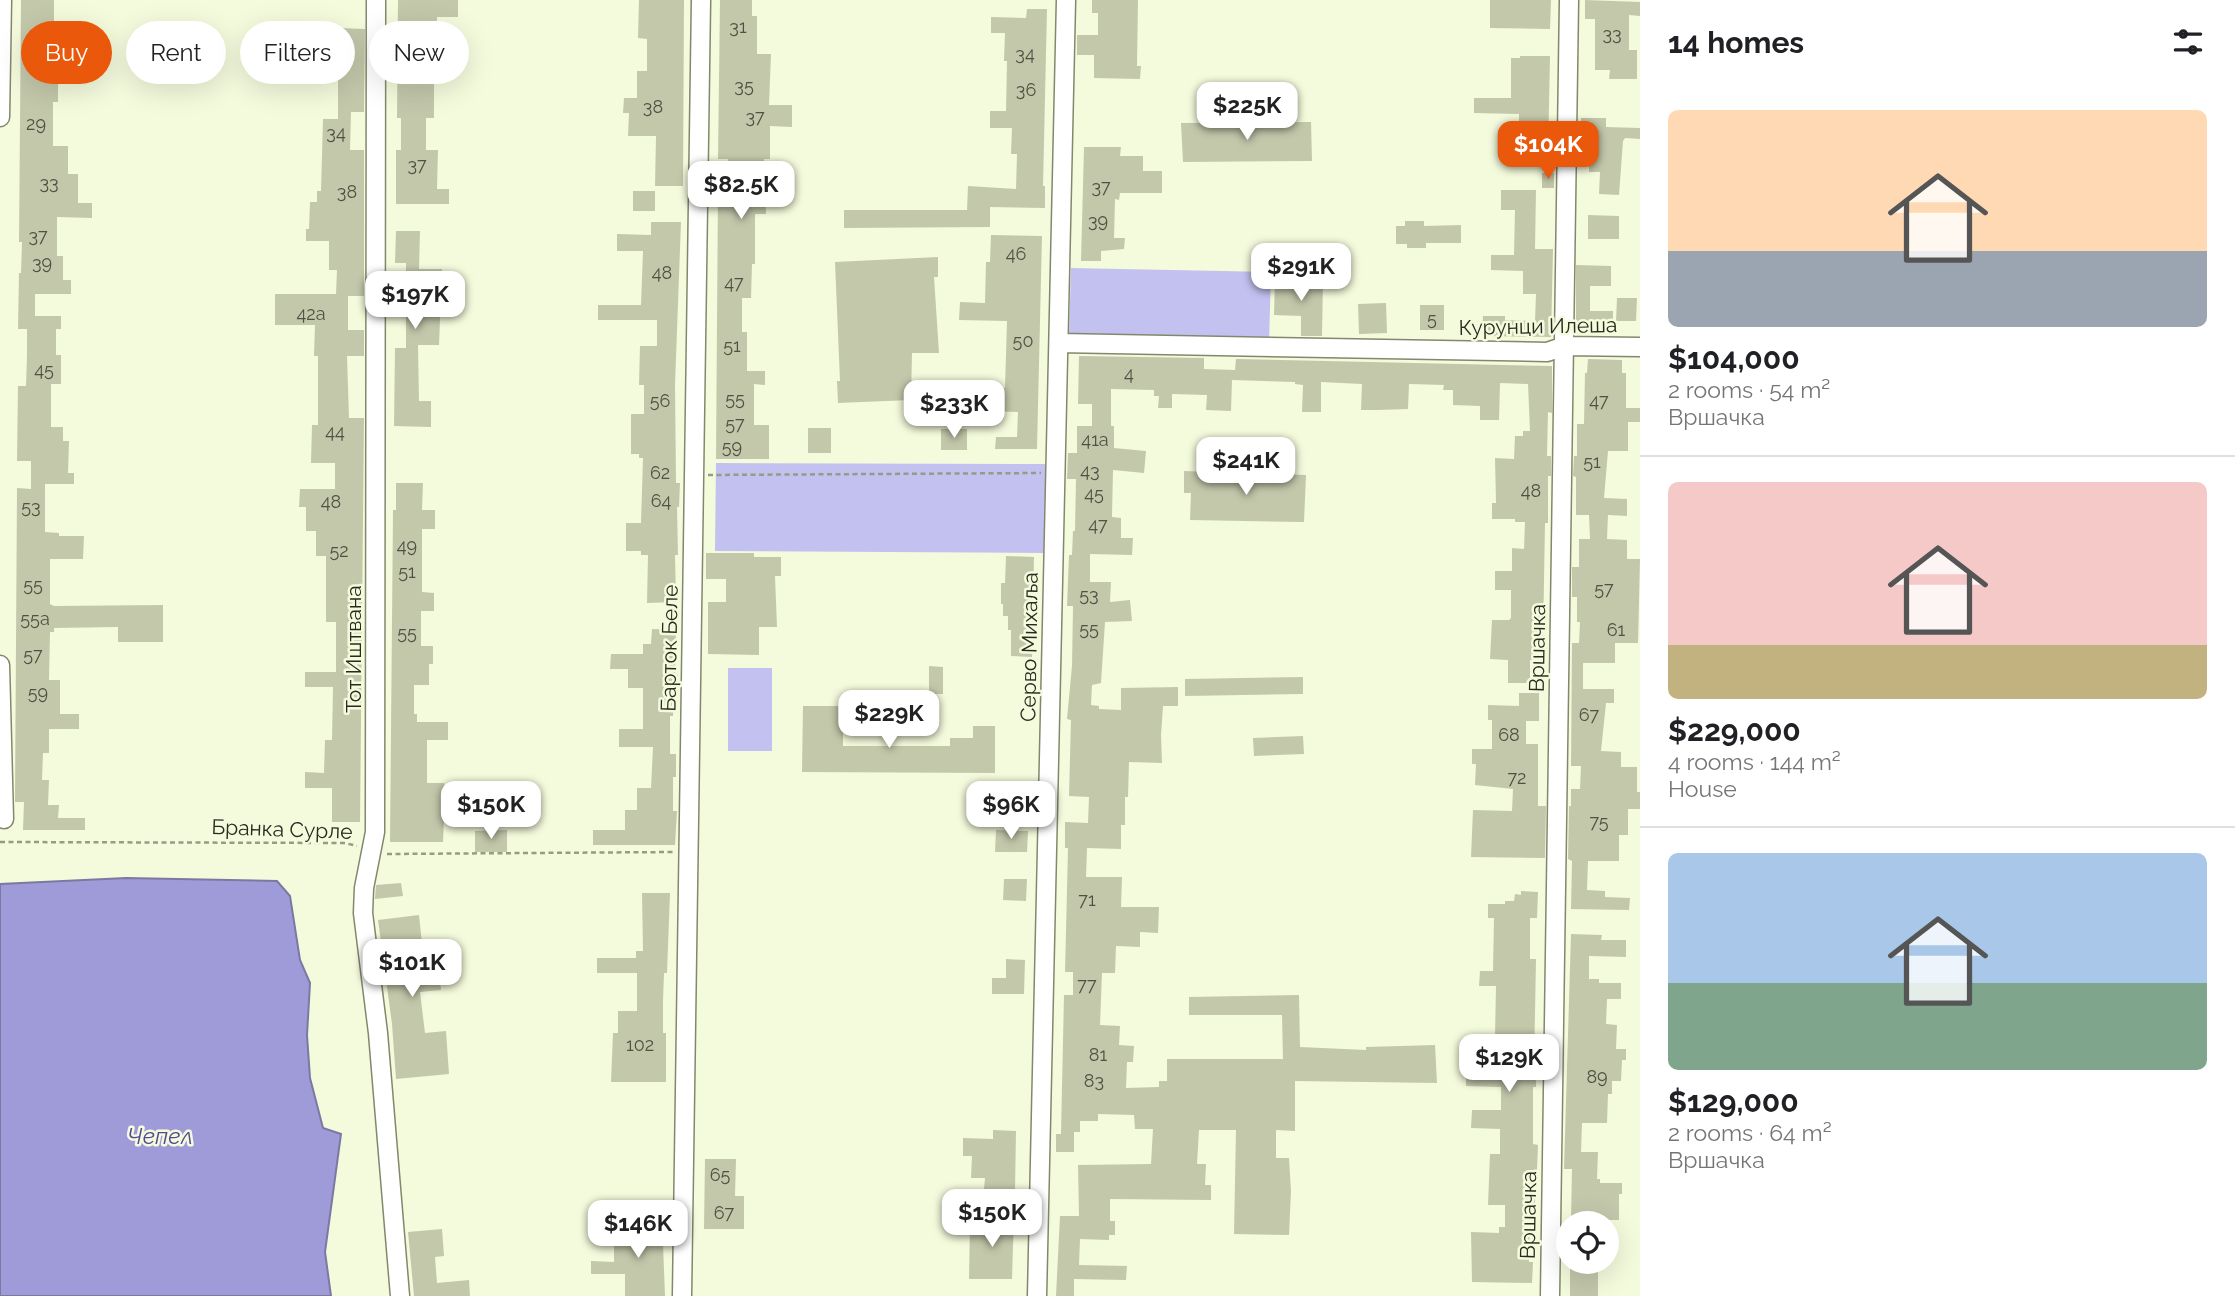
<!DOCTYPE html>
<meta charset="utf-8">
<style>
:root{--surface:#fff;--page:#f6f6f6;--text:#202124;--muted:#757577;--line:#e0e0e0;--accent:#ea580c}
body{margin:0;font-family:Raleway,sans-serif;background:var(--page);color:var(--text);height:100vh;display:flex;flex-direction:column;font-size:26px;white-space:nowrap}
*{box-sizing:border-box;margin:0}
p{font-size:23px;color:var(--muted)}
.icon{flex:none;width:38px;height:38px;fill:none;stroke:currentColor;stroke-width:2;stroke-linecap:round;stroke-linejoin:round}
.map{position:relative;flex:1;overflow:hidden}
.side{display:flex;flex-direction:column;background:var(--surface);width:595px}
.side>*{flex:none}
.top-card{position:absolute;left:21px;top:21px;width:665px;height:63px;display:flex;gap:14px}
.fabs{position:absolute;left:1556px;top:1211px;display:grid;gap:14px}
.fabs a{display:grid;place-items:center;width:63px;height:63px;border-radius:50%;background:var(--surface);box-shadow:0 7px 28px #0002;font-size:35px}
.price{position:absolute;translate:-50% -60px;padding:0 16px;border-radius:14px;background:#fff;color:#222;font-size:23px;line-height:46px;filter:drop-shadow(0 2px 4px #0008)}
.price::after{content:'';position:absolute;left:50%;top:42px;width:21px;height:16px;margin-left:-10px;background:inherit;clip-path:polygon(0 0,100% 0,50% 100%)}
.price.on{background:var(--accent);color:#fff}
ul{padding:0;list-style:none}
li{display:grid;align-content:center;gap:14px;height:371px;padding:0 28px}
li+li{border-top:2px solid var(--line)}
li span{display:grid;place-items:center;height:217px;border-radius:10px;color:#555}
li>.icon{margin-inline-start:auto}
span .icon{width:126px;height:126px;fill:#fffc;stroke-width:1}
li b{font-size:30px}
h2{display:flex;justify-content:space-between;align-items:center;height:84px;padding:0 28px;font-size:30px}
.tag{padding:0 24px;border-radius:32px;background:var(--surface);box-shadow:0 7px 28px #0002;font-size:24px;line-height:63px}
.tag.on{background:var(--accent);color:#fff}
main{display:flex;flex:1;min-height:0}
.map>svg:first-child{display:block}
.green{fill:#c3c1f0}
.water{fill:#9f9bd9;stroke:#7b79a1;stroke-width:2}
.building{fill:#c3c8ab}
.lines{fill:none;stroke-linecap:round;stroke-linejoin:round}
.minor-casing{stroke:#83886d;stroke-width:21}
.path{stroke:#979b86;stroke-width:2.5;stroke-dasharray:5 3.5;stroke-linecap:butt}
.minor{stroke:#fff;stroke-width:18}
.labels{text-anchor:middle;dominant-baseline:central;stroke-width:5;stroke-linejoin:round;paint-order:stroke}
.number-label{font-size:18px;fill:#4f5242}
.street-label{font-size:21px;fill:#282a1f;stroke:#f4fadc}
.water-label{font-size:23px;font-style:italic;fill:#544995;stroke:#f4fadc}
</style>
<main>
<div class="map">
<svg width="1640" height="1296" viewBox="0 0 1640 1296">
<rect width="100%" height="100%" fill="#f4fadc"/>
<!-- green -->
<path class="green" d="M1071,268L1271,272L1269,343L1069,338Z
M716,463L1046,464L1044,553L715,551Z
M728,668H772V751H728Z"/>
<!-- water -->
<path class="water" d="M126,878L277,881L290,896L300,960L310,983L307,1035L310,1078L323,1128L341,1134L325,1252L331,1296H0V884Z"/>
<!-- building -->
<path class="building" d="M21,0H54V60H61V65H81V76H58V102H53V146H68V174H78V203H92V218L57,217V256H63V280H71V294H35V316H61V329H56V355H61V384H51V427H63V441H69L68,473H74V484H45V532L59,533V536H84L83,559H50V604L54,606L163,605V642H118V627L54,628V632H50L49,680H60V714H79V729H49V753H43L42,780H49L48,805H59L58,818H85V830H23L24,802H15L17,488L31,489V461H17L18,386H26L27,355V329H18L19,273H21L22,242H19Z
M398,0H458V17H437L436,54L454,55V68H434V118H426V150H438L437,189H449V204H396V150H401V118H397Z
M639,0H684L683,186H655L656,136H628L629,113H623L624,98H637V71H647V39L638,38Z
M720,0H752V16H757V54H771L769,105H792V127L770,126V159H764L766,214H755V264H752L751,298H742V332H747V371H765V385L754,384V425H769V459H716L718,188H728V159H718Z
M1092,0H1138L1137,66H1141L1140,79L1094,78V55H1077V35H1098V13H1092Z
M1490,0H1551L1550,29L1490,28Z
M1585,0L1640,2V16L1629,15V50H1637V79H1609L1610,70H1595V19H1585Z
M1027,9H1047L1043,186H1045V208L990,207V227L844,228V210H967L968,186L1016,189L1017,154H1011L1012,128H990V111H1006L1007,61H1004L1005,33H991V17L1026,18Z
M339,28L365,29L364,112H351L350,150H364V296H348V330H364V356H347L349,418H364L360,822H332V788H305V772L324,773L325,740H332L333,687H305V672H336V622H326V556H316V531H306V507H299L300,489H335V463H311L312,425H318V356H314L315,325H275V294H336L337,270H329V241H306V229H309L310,202H317V191H321L323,119H338V80H331V59H339Z
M1520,56H1550L1548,154L1527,153V140H1519V114L1474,113V98H1511V58H1520Z
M1581,118H1606V127L1640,128V139L1625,138L1623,141L1619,195L1599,194L1600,172H1589V140H1580Z
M1311,122L1312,161L1183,162L1181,123Z
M1084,147H1121L1120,156H1143V171H1162V193H1120L1119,200L1115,199L1114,238H1125L1124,249L1101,251V261H1081Z
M1542,173H1554V188H1542Z
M1501,190H1536L1535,249H1553L1551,337L1482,336L1483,316H1505V320L1535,321L1536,294H1523V271L1491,270V255H1514L1515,210H1501Z
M633,191H655V211H633Z
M1588,215L1619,216V239H1588Z
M1405,221H1424V226L1461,225V243H1426V248H1407V244H1396V226H1405Z
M651,222H681L675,385L676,483H680L679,507H677L678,555H675L676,602L647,603L648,555H641V551H626V523H641L643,458H639V454H631V414H644V385H639L640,346H657V320H598V305H641L643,251H617V234L651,235Z
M396,231H420L419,269H442L439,345H418L419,401H431V427L394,426L395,348H406V263H395Z
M991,235L1042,236L1037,449H995L996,437H1017L1018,412L981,411L982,387L1005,388L1007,321L959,320L960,302L985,303L986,262H990Z
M938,257V277H934L939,353H912L911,400L838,403L837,381H840L835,262Z
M1576,265L1611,266V286H1590V311H1613V330H1576Z
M1275,278L1323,279L1322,336H1301V316L1274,315Z
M1617,298H1637L1636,321H1616Z
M1386,303L1387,333L1359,334L1358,304Z
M1420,305H1444V330H1420Z
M1079,356L1204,358V369L1235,370L1236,359L1552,366V413L1548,412L1547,456H1551V476H1548V523H1545L1543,639H1540V660H1530V683H1508V660L1490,659L1492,620H1509L1511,618V590H1495V571H1512V548L1524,549L1525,522H1515V519H1492V503H1496L1495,458L1514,459L1515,436H1523V431H1530L1528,384L1500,383L1499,420H1480V406L1453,405V390H1443L1444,385L1409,384L1408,409L1377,410H1361L1362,384L1321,382V412H1302L1303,385L1295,384V382L1232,380L1231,411L1206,410L1207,395L1172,394V408H1158L1159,396H1154V390L1111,389V426H1114V448L1146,451L1144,473L1113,470L1112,517L1121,518V538H1133L1132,555L1090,554V582H1111L1110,602L1130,600L1132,621L1105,622L1101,683L1092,685L1091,705L1099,706V709L1121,710V688L1178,687V706H1163L1161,735L1162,763L1129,762L1128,797H1125V825H1121V849L1087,848L1086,877H1122L1121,907H1159L1158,933L1140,932V947L1116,946L1115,973H1102L1100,1025L1120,1026L1119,1045L1134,1046L1133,1062H1127L1126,1088L1159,1087V1081H1167V1059H1283L1282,1015H1189V997L1299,995L1300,1047L1366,1050V1047L1435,1045L1437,1083L1295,1081V1131L1276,1130V1158H1289L1291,1191L1289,1235L1234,1234L1236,1130H1199L1197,1164H1206L1205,1185H1211V1200L1110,1199V1221H1115V1235H1109V1240L1080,1239L1079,1265L1127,1266L1126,1280L1074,1279V1296H1056L1060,1216H1079L1078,1165L1151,1164L1153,1129H1135L1134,1115L1098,1114V1121H1080V1132H1074V1152H1056V1134H1061L1064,995H1073V972H1065L1068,848H1065V822L1088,823L1089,797L1069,796L1071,720L1067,719L1072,666L1073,606H1067L1069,555H1072L1073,531H1075L1076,479H1067L1068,453H1077V426H1092V404H1078Z
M1588,359L1622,360V373H1626V408H1640V422H1628V451H1608L1604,498L1627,499V516L1608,515L1607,539L1627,540V559H1640L1638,643H1615V663H1583V689H1614V703H1606L1601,751L1621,752V767H1637V792H1640V809H1628V835H1619V861H1588L1587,890L1605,891V897L1630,898L1629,910L1571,909L1572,861L1568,859L1569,806H1571V789H1580L1581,766H1571L1572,643H1579L1580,622H1577V597H1572V567H1579V539H1590L1589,515H1576V477L1573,476L1574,456H1577V424H1584L1585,373H1587Z
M808,428H831V453H808Z
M941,429H967V450H941Z
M1184,471L1306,475L1304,522L1190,520L1191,493H1184Z
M396,483H423L422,510H435V529H422V592L434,593V611H421V646H433V664H429V685H414V714H417V722H448V740H427V783H444L443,805H449L448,819H444L443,842H390L393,510H396Z
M706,553H754V557H781V576H775L777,627H759V655L708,654V602H726V579H706Z
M1006,556L1034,557L1032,657L1011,656V630H1008V616H1003V604H1001V583H1005Z
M652,629L676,630L675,675H678V688H674L673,716H670V754H676V777H673V811H677L675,845H593V830H625V810H637V788H651L653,747H619V729H643V688H628V669H610L611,654H643V644H651Z
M929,666L943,667V694H929Z
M1303,677V694L1185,696V679Z
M1519,693H1539V721H1526V744H1538V806H1546L1545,858L1471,857L1473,810L1512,811L1513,789L1475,785L1476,764H1472V749H1492V720H1488V705L1519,706Z
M803,706H843V746H950V738H973V726H995V773L802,772Z
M1303,736L1304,754L1254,756L1253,738Z
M507,830V852H475V831Z
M996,830L1028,831L1027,852H995Z
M1004,879H1027L1026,901L1003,900Z
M401,883L403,896L375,899L376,885Z
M1521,891L1538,892L1537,918H1530V959H1536L1534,1067H1536V1087H1533V1144L1538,1145L1537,1170H1535V1205H1530L1529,1262H1533L1532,1283L1472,1282L1471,1232L1499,1233V1227H1505V1205H1488L1490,1154H1500V1129L1471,1128L1472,1110H1501V1087L1466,1086V1069H1472V1036L1495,1037L1496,986H1479L1480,971H1493L1494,918H1488V904H1505V901H1514L1515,894L1521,895Z
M642,893H670L667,973H664L663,1001V1033H666V1082H611L613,1033H618V1011H637V973H597V958H636V951H643Z
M419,915L423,953L437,952L441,990L420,992L425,1033L446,1031L449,1074L396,1079L392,1024L378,920Z
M1571,934L1602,935L1601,940H1626V957L1589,956V979H1599V983H1621V999H1607L1606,1024L1617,1025L1616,1049H1626V1060H1622L1621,1081H1612V1094H1608L1607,1123H1582L1581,1152H1598L1597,1179H1600V1183H1622V1194H1619V1220H1571L1572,1169H1564Z
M1006,959L1025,960L1024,994H992V978H1006Z
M993,1130L1016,1131L1015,1190L984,1189L985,1178H971L972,1156H963V1138L993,1139Z
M705,1159H736L735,1196H744V1229H704Z
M998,1214H1014L1012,1279H969L970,1224L997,1225Z
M642,1217H655L654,1229H666V1244H663L665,1296H625V1274H591V1261L614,1262V1230L642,1228Z
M442,1229L444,1256L435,1257L437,1283L469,1280L470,1296H414L408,1232Z
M1570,1262H1598V1296H1570Z"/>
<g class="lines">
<defs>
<path id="minor" d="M376,0L375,832L364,888L363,913L378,1033L400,1296
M0,117L2,0
M1059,343L1547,352L1565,346L1640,347
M0,665L4,819
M682,1296L701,0
M1037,1296L1066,0
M1550,1296L1569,0"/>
</defs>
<!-- minor casing -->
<use href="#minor" class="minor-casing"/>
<!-- path -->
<path class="path" d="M708,475L1041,473
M0,842L345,843L357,846
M387,854L674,852"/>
<!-- minor -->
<use href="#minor" class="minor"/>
</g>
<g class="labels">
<!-- number labels -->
<g class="number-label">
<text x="738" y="26">31</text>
<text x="1612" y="33">33</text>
<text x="1025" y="53">34</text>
<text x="744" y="85">35</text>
<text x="1026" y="89">36</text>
<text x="653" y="106">38</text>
<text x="755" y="116">37</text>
<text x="36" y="123">29</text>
<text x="336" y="132">34</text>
<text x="417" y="164">37</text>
<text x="49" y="182">33</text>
<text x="1101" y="186">37</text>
<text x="347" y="191">38</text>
<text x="1098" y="220">39</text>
<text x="38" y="235">37</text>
<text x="1016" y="253">46</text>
<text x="42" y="262">39</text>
<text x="662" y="272">48</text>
<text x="734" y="282">47</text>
<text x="311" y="313">42a</text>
<text x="1432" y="318">5</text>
<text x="1023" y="340">50</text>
<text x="732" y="345">51</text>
<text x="44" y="369">45</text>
<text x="1129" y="373">4</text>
<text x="735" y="398">55</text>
<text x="660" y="400">56</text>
<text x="1599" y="400">47</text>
<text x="735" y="423">57</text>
<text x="335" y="431">44</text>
<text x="1095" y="439">41a</text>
<text x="732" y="446">59</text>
<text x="1592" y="461">51</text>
<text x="1090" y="470">43</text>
<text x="660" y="472">62</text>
<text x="1531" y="490">48</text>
<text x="1094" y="493">45</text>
<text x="661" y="500">64</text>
<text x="331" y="501">48</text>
<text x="31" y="506">53</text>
<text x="1098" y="524">47</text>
<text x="407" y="545">49</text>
<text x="339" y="550">52</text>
<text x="407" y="571">51</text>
<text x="33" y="584">55</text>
<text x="1604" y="588">57</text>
<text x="1089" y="594">53</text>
<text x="35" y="618">55a</text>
<text x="1089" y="628">55</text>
<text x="1616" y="629">61</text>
<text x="407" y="632">55</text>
<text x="33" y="654">57</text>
<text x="38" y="692">59</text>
<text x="1589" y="714">67</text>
<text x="1509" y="734">68</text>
<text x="1517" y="777">72</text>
<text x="1599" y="821">75</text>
<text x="1087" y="899">71</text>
<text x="1087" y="984">77</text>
<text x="640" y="1044">102</text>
<text x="1098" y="1054">81</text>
<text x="1597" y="1076">89</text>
<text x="1094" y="1080">83</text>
<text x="720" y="1174">65</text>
<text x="724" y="1212">67</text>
</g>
<!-- street labels -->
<g class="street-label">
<text transform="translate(1538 326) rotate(-1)">Курунци Илеша</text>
<text transform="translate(1029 647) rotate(-89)">Серво Михаља</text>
<text transform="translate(669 648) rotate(-89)">Барток Беле</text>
<text transform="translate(1537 648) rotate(-89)">Вршачка</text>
<text transform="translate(353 649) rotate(-90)">Тот Иштвана</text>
<text transform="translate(282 829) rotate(2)">Бранка Сурле</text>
<text transform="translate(1528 1215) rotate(-89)">Вршачка</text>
</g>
<!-- water labels -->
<g class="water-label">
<text x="160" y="1135">Чепел</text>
</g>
</g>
</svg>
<div class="fabs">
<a><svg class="icon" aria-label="locate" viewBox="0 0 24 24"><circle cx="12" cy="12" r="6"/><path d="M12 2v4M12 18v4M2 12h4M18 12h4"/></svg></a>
</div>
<b class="price" style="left:1247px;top:142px">$225K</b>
<b class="price on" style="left:1548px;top:181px">$104K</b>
<b class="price" style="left:741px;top:221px">$82.5K</b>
<b class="price" style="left:1301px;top:303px">$291K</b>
<b class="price" style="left:415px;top:331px">$197K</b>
<b class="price" style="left:954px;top:440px">$233K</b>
<b class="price" style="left:1246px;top:497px">$241K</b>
<b class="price" style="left:889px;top:750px">$229K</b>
<b class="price" style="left:491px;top:841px">$150K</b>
<b class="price" style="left:1011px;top:841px">$96K</b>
<b class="price" style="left:412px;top:999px">$101K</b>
<b class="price" style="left:1509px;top:1094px">$129K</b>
<b class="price" style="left:992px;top:1249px">$150K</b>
<b class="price" style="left:638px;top:1260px">$146K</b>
<div class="top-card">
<a class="tag on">Buy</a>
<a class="tag">Rent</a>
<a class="tag">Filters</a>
<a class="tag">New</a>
</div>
</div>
<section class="side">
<h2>14 homes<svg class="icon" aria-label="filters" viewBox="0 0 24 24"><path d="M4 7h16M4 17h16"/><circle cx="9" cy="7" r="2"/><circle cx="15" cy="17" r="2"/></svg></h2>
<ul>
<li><span style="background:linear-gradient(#ffd9b3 65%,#9aa5b1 0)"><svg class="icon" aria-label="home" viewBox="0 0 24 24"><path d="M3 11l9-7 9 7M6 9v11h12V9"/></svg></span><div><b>$104,000</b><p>2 rooms · 54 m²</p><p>Вршачка</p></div></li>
<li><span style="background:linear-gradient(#f6c9c9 75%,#c2b280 0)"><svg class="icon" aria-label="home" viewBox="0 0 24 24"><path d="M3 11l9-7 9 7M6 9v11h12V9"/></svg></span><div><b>$229,000</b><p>4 rooms · 144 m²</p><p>House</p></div></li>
<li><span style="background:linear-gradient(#a9c7e8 60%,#7fa58c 0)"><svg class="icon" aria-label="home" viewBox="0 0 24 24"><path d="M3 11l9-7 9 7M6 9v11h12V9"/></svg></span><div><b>$129,000</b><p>2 rooms · 64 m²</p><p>Вршачка</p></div></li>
</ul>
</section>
</main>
